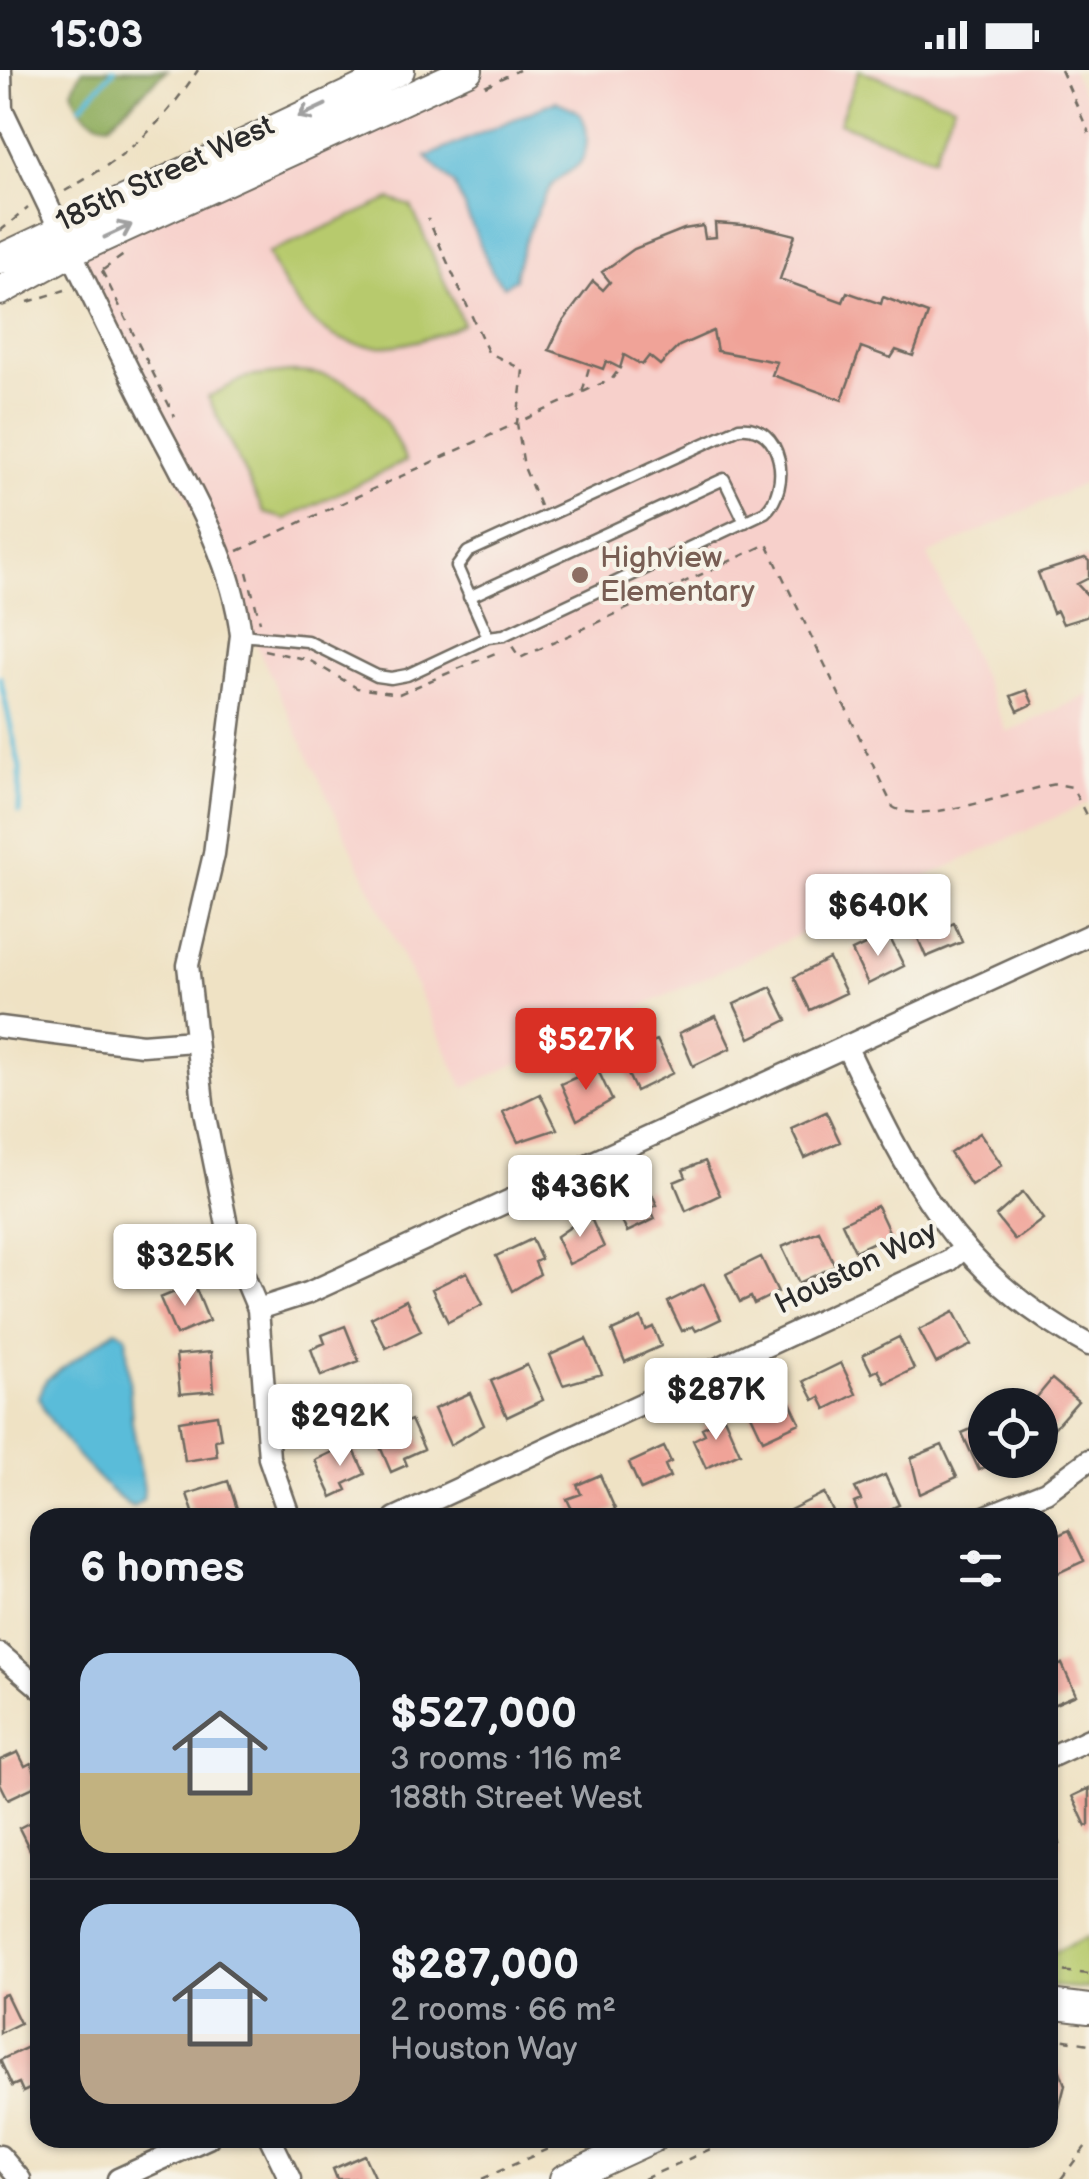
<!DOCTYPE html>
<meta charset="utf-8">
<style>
:root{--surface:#171b24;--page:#20242c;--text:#f1f3f6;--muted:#9ea1a6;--line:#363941;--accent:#d93025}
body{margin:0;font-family:"Balsamiq Sans",sans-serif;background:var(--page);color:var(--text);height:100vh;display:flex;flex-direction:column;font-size:38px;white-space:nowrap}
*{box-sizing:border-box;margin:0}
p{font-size:32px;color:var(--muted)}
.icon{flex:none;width:55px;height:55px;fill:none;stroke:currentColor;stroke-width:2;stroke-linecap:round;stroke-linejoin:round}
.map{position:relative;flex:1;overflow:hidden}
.panel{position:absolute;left:30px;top:1438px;width:1028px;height:640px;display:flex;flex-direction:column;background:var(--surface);border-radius:30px;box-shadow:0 2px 8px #0004}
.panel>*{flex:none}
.controls{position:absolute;left:968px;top:1318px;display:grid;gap:20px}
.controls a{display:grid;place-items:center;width:90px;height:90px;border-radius:50%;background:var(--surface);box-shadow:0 2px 8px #0004;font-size:50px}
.price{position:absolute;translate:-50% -85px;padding:0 22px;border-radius:10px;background:#fff;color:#222;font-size:32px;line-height:65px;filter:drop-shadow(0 2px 5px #0008)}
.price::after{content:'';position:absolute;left:50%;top:60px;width:30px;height:22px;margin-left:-15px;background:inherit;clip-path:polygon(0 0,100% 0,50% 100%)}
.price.on{background:var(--accent);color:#fff}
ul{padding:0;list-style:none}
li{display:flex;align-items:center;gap:30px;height:250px;padding:0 50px}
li+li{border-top:2px solid var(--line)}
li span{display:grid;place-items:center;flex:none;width:280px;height:200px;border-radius:30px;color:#555}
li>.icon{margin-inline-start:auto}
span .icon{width:120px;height:120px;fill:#fffc;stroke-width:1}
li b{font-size:42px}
h2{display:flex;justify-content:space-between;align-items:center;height:120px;padding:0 50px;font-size:42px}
.status{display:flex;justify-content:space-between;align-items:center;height:70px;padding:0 50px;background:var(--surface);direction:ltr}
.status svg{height:28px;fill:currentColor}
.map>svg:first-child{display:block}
.built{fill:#f7d0cb}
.green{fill:#b7ca6d;stroke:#717a4c;stroke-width:2.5}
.forest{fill:#91ae60;stroke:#5e6c46;stroke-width:2.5}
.water{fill:#5abcd9;stroke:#427482;stroke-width:2.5}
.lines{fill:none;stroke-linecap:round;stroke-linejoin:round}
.stream{stroke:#5abcd9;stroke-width:5}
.building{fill:#f0a398}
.lane-casing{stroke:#706b61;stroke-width:15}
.street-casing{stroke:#706b61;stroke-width:25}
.secondary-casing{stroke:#706b61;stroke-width:32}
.path{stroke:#706b61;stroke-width:2.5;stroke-dasharray:8 8;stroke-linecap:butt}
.lane{stroke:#fff;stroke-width:10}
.street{stroke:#fff;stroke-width:20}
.secondary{stroke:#fff;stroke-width:28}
.oneway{stroke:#a0a0a0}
.education-dot{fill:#8d6e63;stroke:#f7f3e8;stroke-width:4}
.labels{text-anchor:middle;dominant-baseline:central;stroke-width:8;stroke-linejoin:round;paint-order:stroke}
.street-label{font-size:30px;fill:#2b2b2b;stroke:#f7f3e8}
.education-label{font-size:30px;fill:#785e54;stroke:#f7f3e8;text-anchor:start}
</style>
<div class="status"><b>15:03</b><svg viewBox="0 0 49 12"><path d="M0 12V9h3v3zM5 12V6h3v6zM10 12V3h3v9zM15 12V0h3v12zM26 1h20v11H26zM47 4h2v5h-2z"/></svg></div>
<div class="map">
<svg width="1089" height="2109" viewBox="0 0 1089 2109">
<rect width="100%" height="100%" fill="#f7f3e8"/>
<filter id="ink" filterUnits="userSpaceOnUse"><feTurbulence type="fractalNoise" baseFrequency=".01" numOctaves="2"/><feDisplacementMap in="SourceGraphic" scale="20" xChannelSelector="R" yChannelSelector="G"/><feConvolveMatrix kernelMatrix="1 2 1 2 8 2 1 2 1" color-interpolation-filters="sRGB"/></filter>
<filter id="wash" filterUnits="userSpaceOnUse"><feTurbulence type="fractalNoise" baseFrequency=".0048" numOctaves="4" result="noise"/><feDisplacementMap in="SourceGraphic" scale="40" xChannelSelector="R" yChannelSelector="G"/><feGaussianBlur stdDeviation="2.25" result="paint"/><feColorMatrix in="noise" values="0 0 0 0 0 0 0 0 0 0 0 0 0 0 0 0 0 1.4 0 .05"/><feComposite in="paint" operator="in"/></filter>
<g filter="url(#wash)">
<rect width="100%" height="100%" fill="#efe2c4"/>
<!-- built -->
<path class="built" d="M440,0H1072L1089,34V411L928,485L1007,662L1089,625V732L464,1018L68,173Z"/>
<!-- green -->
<path class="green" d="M859,0L954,35L933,88L839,53Z
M390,129L411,136L463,254C369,298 309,279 268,183Z
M290,302C359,302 378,332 406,391L285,449L264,443L208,327L247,307Z
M1089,1866V1919L1048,1916V1885Z"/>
<!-- forest -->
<path class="forest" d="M82,0H167L109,54C87,52 79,38 72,20Z"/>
<!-- water -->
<path class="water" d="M556,31C562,35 572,37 575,40C591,51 590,85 577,96C569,103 559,106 552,115C539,132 517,187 515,209L504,216L493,204L454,114L426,87Z
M116,1260L126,1266L132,1352L144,1419L143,1429L133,1437C110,1427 44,1351 39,1327L46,1310Z"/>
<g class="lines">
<!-- stream -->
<path class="stream" d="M81,36L114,0
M0,607L20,698L19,742"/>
</g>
<g id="blocks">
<!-- building -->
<path class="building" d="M715,153L758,156L795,165L780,209L843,232L847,222L881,234L883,227L928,244L913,286L896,280L891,288L861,277L842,330L772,305L777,292L717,281L713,261L679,276L660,295L649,286L642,295L624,285L620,298L606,291L603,299L549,280L562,253L593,211L603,220L610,212L602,202L634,179L684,159L703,156L705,168L716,167Z
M1085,488L1089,491V508L1077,514L1089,527V541L1086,547L1063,554L1057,541L1053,543L1038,503Z
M1027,620L1033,634L1018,641L1011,626Z
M942,844L948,856L954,853L962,872L926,887L913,857Z
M888,864L904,896L868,914L852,881Z
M829,889L846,923L810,940L794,907Z
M771,917L787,950L750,968L734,934Z
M716,946L731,978L693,996L679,963Z
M657,970L673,1003L636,1021L620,988L626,984L623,976L632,972L637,980Z
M597,998L612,1030L577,1050L561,1014Z
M540,1024L557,1059L518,1072L503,1042Z
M826,1042L840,1072L805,1088L791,1058Z
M980,1063L1002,1095L971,1115L950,1083Z
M705,1091L720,1125L686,1141L674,1112L686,1107L683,1100Z
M649,1118L657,1135L650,1138L655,1149L627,1162L614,1134Z
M1023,1122L1043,1149L1015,1170L996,1146Z
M877,1136L893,1170L879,1178L876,1171L855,1181L842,1153Z
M589,1144L604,1177L569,1194L556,1167Z
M819,1161L835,1196L799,1213L782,1177Z
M532,1169L541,1189L535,1192L540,1204L512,1221L496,1186Z
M761,1187L778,1222L754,1234L751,1227L740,1232L726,1204Z
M467,1202L483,1234L448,1252L432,1219Z
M194,1214L209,1251L176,1265L160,1228Z
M704,1214L721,1249L696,1261L693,1256L682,1261L668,1232Z
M406,1230L421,1261L386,1278L371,1248Z
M954,1242L971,1275L936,1293L919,1260Z
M641,1248L646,1260L653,1257L661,1276L625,1292L612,1261Z
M345,1256L359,1291L321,1306L311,1279L325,1273L322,1265Z
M899,1267L914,1299L885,1313L878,1300L872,1303L863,1285Z
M586,1269L602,1304L563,1315L550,1285Z
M211,1282L214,1321L180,1324L176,1285Z
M841,1293L856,1324L826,1339L820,1327L814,1330L804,1311Z
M527,1295L543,1330L507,1347L491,1311Z
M1052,1309L1078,1331L1053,1359L1040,1348V1335L1032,1333Z
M785,1322L800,1353L763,1370L747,1336Z
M470,1323L484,1355L450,1375L434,1339Z
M217,1345L221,1369L215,1370L217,1386L185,1391L179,1351Z
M724,1347L740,1383L706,1398L693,1370L705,1364L702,1358Z
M411,1350L424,1379L404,1388L407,1395L391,1402L375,1365Z
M985,1353V1390H1000L979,1400L962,1363Z
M351,1373L365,1404L344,1414L347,1420L332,1427L315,1390Z
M942,1375L957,1407L920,1424L911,1388Z
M664,1377L671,1392L665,1395L670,1407L641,1420L629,1393Z
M600,1405L615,1439L597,1448H576L567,1429L581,1424L577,1415Z
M885,1405L899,1435L872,1448H860L854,1433L861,1430L855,1418Z
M228,1411L240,1448H195L187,1424Z
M824,1423L836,1448H793L790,1440Z
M1069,1460L1084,1491L1054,1505L1048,1495V1470Z
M1062,1594L1076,1625L1048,1637V1601Z
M18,1682L25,1696L31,1693L40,1714L8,1729L0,1713V1690Z
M1089,1718V1755L1086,1756L1072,1726Z
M40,1747V1790L36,1792L19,1758Z
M1048,1748L1060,1773L1054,1776L1057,1783L1048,1787Z
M6,1924L20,1953L0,1963V1926Z
M37,1973L40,2014L23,2022L19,2013L12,2016L0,1990Z
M1048,1988L1060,2001L1065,2015L1058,2042L1048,2051Z
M40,2040V2063L32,2044Z
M49,2068H80L54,2079Z
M364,2085L375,2109H337L333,2099Z"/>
</g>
</g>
<g filter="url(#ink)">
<use href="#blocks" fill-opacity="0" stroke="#706b61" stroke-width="2.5"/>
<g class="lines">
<defs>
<path id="lane" d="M469,527L724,409L745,452
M241,565L307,571L377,606L391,608L407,605L488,567L504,565L765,442C792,418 783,353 739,358L468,482L457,497L488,567"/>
<path id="street" d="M1,0L2,39C48,135 94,232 142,327C179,401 232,482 241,565L214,784L188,895L204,1042L231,1175L258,1239L269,1388L290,1448
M0,957L142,975L193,971
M846,976C909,1108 954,1202 1089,1275
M258,1239L308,1223L1089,865
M395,1448L949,1191L962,1180
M982,1448L1046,1422L1089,1390
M0,1584L40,1618
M1048,1688L1089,1669
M270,2068L290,2109
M0,2086L20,2109
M118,2109L208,2068"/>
<path id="secondary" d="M0,189L400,0
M0,221L69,183L468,0
M1048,1934L1089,1939
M564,2109L653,2068"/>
</defs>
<!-- lane casing -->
<use href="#lane" class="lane-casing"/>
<!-- street casing -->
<use href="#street" class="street-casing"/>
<!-- secondary casing -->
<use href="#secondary" class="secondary-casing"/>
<!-- path -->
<path class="path" d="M1061,0L1089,63
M485,16L519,0
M65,121C127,86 158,60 198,0
M0,161L28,138
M103,200L125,184
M102,201L175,347
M28,232L65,220
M583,322L612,309L620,298
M540,436L524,397L517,353L582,323L590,294
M238,481L517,353L523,300L488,282L428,149
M247,502L260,552
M512,576L520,588L767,474L893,737C920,756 1019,720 1056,714L1072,717L1089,751
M264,580L309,590L357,618L399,624L500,581
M1048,1900L1089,1904
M1048,1967L1089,1974
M482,2109L572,2068
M644,2109L735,2068
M1061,2109L1089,2072"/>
<!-- lane -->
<use href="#lane" class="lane"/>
<!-- street -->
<use href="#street" class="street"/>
<!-- secondary -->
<use href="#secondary" class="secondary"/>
</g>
<!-- one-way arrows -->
<defs><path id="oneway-shaft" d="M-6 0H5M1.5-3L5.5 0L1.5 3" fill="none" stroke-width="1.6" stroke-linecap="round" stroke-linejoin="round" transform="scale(2.5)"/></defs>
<g class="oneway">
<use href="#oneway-shaft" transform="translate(312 41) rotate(155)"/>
<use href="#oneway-shaft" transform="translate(118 161) rotate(-25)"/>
</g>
</g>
<!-- markers -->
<circle class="education-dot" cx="580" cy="505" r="10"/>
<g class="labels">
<!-- street labels -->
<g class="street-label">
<text transform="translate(165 104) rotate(-25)">185th Street West</text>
<text transform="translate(856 1198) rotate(-26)">Houston Way</text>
</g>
<!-- education labels -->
<g class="education-label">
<text x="600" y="488">Highview<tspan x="600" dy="34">Elementary</tspan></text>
</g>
</g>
</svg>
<div class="controls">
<a><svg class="icon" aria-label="locate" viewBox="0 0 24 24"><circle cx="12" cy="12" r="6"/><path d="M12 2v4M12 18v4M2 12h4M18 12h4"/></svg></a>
</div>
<b class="price" style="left:878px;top:889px">$640K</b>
<b class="price on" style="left:586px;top:1023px">$527K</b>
<b class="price" style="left:580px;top:1170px">$436K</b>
<b class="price" style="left:185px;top:1239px">$325K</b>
<b class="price" style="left:716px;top:1373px">$287K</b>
<b class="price" style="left:340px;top:1399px">$292K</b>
<section class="panel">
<h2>6 homes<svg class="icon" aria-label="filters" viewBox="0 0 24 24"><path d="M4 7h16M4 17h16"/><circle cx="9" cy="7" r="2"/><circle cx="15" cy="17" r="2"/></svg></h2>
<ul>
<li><span style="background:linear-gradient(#a9c7e8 60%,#c2b280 0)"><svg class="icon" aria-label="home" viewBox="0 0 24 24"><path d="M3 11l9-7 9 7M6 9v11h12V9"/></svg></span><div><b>$527,000</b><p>3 rooms · 116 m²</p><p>188th Street West</p></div></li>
<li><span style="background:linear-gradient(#a9c7e8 65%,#b9a48a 0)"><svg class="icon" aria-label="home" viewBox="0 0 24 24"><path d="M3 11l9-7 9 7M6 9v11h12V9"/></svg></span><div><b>$287,000</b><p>2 rooms · 66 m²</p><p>Houston Way</p></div></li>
</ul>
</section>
</div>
